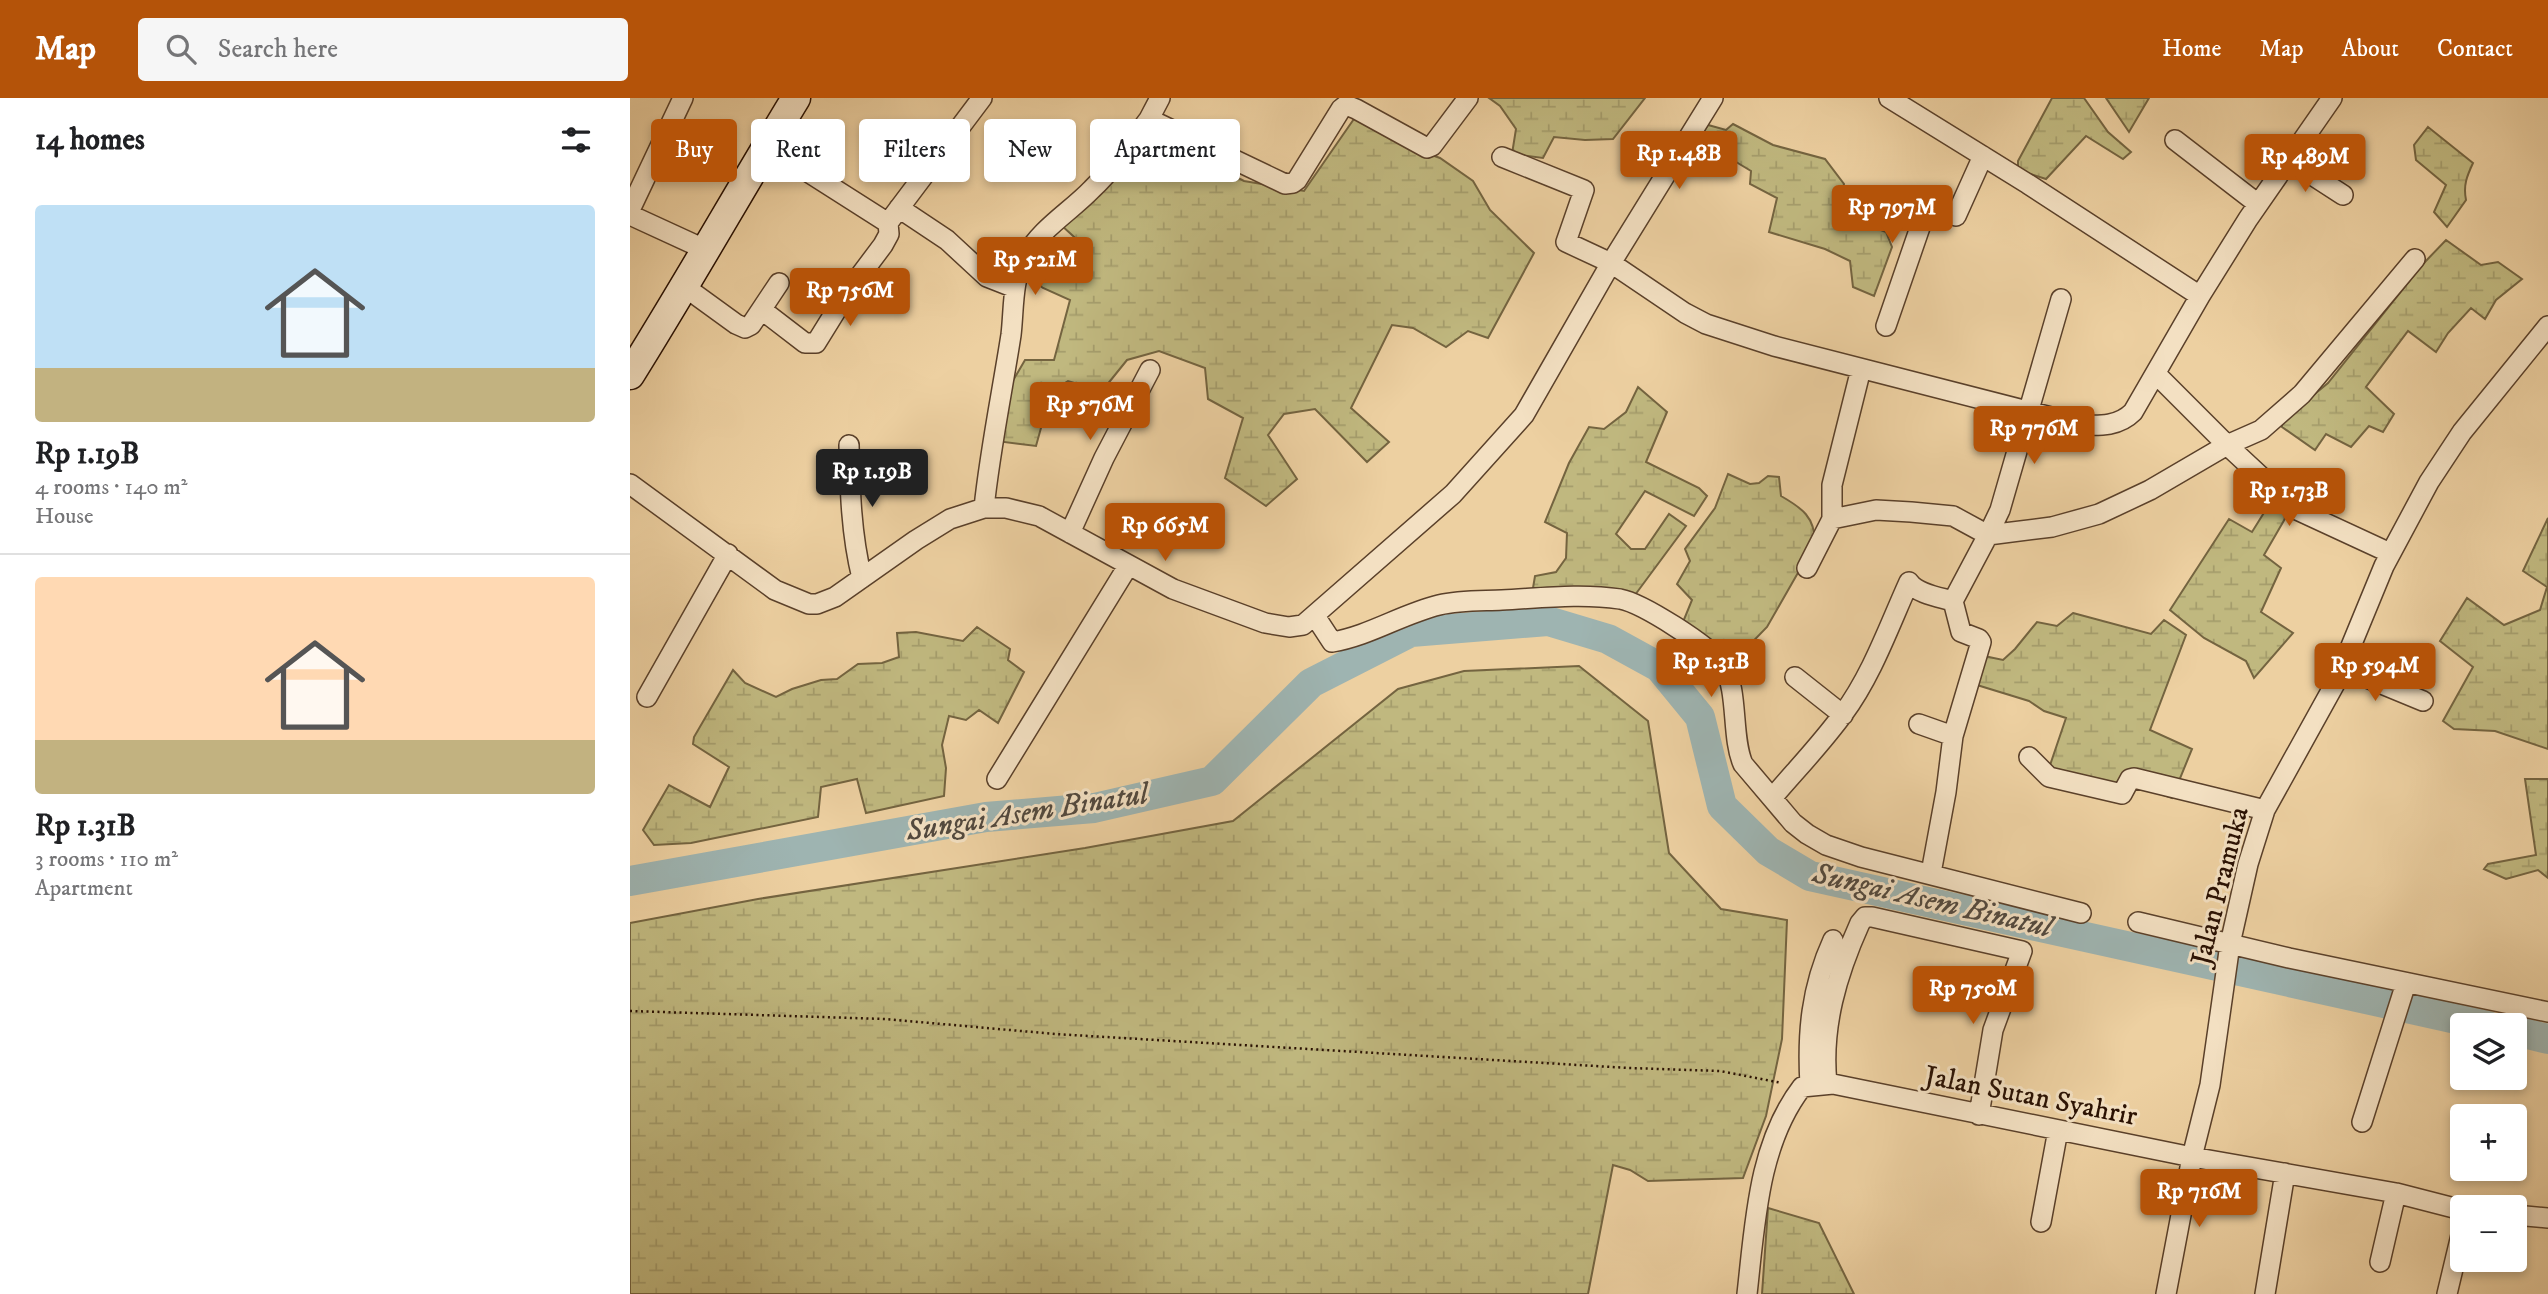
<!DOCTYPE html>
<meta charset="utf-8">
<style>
:root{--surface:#fff;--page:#f6f6f6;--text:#202124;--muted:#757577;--line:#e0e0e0;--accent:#b45309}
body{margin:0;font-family:"IM FELL DW Pica",serif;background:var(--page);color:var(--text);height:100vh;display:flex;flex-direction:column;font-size:26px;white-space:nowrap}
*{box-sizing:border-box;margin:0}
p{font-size:23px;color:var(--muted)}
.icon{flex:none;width:38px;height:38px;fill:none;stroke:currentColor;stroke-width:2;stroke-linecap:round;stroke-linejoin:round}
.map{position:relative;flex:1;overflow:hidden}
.sheet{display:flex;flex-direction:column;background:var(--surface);width:630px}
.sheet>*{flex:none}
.hud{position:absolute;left:21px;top:21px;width:665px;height:63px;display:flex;gap:14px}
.controls{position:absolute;left:1820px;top:915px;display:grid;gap:14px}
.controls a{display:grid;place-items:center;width:77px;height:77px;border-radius:7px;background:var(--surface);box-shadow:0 4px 10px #0003;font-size:35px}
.price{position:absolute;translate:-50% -60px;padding:0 16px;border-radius:7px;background:var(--accent);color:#fff;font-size:23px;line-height:46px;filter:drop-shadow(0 2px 4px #0008)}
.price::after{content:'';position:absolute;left:50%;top:42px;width:21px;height:16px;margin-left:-10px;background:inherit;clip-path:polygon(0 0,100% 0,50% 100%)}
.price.on{background:#222;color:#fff}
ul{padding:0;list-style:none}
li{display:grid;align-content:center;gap:14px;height:371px;padding:0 35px}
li+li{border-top:2px solid var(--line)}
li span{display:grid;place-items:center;height:217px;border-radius:7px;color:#555}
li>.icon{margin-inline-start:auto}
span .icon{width:126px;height:126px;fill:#fffc;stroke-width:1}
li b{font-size:30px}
h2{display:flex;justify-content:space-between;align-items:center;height:84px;padding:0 35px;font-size:30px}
.tag{padding:0 24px;border-radius:7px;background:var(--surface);box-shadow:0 4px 10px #0003;font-size:24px;line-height:63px}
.tag.on{background:var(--accent);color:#fff}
header{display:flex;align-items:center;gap:42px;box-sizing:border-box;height:98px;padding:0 35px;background:var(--accent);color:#fff}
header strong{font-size:33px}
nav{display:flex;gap:38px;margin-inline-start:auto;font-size:24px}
.search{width:490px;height:63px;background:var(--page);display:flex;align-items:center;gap:18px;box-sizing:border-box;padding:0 24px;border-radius:7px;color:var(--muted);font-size:26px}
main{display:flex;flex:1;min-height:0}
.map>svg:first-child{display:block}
.wetland{fill:url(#wetland-marsh);stroke:#746440;stroke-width:2}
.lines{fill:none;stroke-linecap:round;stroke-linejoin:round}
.river{stroke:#9eb4b1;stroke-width:30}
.street-casing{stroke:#5a402a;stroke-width:22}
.secondary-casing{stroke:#291002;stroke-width:31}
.path{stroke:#291002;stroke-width:2.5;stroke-dasharray:2 3.5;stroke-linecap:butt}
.street{stroke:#f3e0c2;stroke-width:19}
.secondary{stroke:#f3e0c2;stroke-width:28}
.labels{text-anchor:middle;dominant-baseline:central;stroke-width:6;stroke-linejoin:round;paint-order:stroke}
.street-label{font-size:28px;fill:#291002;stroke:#f3e0c2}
.water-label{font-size:30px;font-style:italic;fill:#52493f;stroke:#f3e0c2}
</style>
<header>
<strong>Map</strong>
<div class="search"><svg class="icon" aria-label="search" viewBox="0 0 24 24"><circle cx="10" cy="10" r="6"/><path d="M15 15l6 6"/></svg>Search here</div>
<nav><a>Home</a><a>Map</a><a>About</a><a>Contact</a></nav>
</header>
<main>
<section class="sheet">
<h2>14 homes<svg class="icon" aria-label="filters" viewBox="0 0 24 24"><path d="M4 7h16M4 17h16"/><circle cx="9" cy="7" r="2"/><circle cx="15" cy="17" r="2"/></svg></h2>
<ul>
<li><span style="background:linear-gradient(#bfe0f5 75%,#c2b280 0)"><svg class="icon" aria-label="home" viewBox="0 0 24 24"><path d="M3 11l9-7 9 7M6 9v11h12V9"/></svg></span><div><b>Rp 1.19B</b><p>4 rooms · 140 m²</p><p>House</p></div></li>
<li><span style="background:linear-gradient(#ffd9b3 75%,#c2b280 0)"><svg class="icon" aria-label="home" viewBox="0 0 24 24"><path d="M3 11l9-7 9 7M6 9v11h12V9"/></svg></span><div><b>Rp 1.31B</b><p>3 rooms · 110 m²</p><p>Apartment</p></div></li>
</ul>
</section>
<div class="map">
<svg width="1918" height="1196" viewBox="0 0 1918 1196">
<defs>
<pattern id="wetland-marsh" width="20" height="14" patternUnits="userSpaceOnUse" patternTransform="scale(1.75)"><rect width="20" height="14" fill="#c0b87f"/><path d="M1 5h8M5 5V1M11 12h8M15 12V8" fill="none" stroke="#a59d6c"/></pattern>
</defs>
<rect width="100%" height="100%" fill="#edd0a1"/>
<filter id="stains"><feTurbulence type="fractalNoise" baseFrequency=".00286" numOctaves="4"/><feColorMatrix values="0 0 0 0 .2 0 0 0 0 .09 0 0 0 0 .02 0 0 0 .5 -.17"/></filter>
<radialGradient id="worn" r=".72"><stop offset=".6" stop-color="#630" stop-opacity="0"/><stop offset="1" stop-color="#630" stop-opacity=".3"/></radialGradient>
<!-- wetland -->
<path class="wetland" d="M859,0H1015L983,41L955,42L924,39L913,60L882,56L886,31L870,8Z
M1422,0H1454L1478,34L1501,54L1493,61L1456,38L1416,81L1388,72V63Z
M1476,0H1519L1499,34Z
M726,18L788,52L810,60L843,83L860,112L904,155L858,240L838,233L816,249L783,230L762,227L721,310L759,344L737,364L685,311L654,316L638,337L667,381L636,408L595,380L613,320L578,301L575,270L529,253L497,262L472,293L438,283L421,294L406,348L366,343L381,286L395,262H424L440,202L413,190L394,176L411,154L442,170L453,147L431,127L520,35L614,83L674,93Z
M1103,26L1143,47L1195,61L1214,86L1209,110L1238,127L1256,134L1262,149L1244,198L1223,189L1220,163L1195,151L1139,134L1147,100L1120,86L1121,73L1068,41L1078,27L1096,32Z
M1798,29L1843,65C1837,78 1833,87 1836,102L1817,129L1804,114L1816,87L1786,62L1784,47Z
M1816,142L1851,167L1868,164L1892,181L1866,202L1855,221L1841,210L1818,235L1806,254L1778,233L1736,289L1764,316L1753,334L1739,328L1721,349L1696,336L1685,352L1652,329V323L1698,285L1793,166Z
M1008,289L1037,314L1016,364L1069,390L1077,398L1064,418L1015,393L986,436L1001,451H1015L1039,416L1056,428L1002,501L956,492L903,490L905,478L926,474L936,460L937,435L915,424L939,365L959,329L974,331L996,314Z
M1098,376L1120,386L1129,385L1138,378L1149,379L1151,398C1172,410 1185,419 1185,445L1137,529L1101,566L1053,524L1062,502L1047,486L1060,463L1055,451L1085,410Z
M1645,397L1660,412L1634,457L1651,470L1631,514L1663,535L1624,580L1616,563L1574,540L1540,512L1599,421L1622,434Z
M1918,420V651L1865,633L1824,631L1813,623L1843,569L1810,543L1837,500L1874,527L1910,512L1917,489L1893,473Z
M1443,515L1521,536L1534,522L1556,537L1520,632L1562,651L1542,700L1505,687L1414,685L1436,620L1414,613L1399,603L1347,587L1354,558L1373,562L1385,551L1407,524L1427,528Z
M347,529L380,551L378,562L394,574L368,625L349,612L336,622L319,618L312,647L316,670L314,698L236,715L227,681L191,689L188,719L61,745L24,747L13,732L39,687L80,709L99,669L63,646L64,639L103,572L115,585L146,599L162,591L191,582L207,581L228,566L252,565L269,559L267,535L286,534L333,543Z
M949,568L1018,623L1039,755L1091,811L1157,822L1152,941L1136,1018L1113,1080L1018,1083L1000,1072L983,1067L958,1196H0V825L128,801L455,750L603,723L768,591L834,573Z
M1895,681H1918V780L1908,772L1876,781L1854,771L1858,766L1906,757Z
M1138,1110L1189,1125L1224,1196H1132Z"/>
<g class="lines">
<!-- river -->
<path class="river" d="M0,783L356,719L464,710L582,683L681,585L781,534L918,523L978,541L1029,569L1070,619L1092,708L1138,753L1180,778L1858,928
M1885,933L1918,941"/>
<defs>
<path id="street" d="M530,0L519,21L655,86L663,85L667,82L711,11L716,7L726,11L797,50L802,48L838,0
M1259,0L1398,86L1570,198
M1545,42L1628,106
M137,48L258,125L352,0
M872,59L954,92L936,144L981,165L1055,215L1076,226L1144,248L1452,327C1471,328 1489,328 1503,314L1570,198L1618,121L1702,0
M1659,62L1713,97
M269,110L317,142L357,179L385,190
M0,112L53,0
M0,117L74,151
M55,189L106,226L115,230L121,227L149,185
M132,212L175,245H186L217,195L253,147L259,136L258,125
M1256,228L1297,109L1301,107L1326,118L1353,58
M1526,276L1597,347L1667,412L1760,455
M219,347C220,392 221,436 232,480
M0,386L145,492L179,506H187L205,499L286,442L320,421L354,410H376L409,418L543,491L635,525L659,529L673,527L823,396L894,317L981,165L1083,0
M354,410C360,352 372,295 381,237C384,212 382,181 395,159C411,130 440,114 462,91C484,70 501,45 519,21
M1202,421V387L1231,271
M440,435L474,360L520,272
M1177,470L1202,421L1246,412L1281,414L1323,418L1358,437L1370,412L1431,201
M685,518L702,544C739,538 772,516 809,507C830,502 851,503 872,502C911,500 951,495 990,501C1012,505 1080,548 1093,567C1109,592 1101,639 1113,666L1163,725L1177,736L1196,747L1231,759L1451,815
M1713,570L1793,603
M1165,579L1213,617
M17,599L98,456
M1289,626L1323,638
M1399,659L1419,679L1492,696L1500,681L1504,680L1635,712
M367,681L498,468
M1143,699C1166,672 1192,645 1213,616C1242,577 1259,528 1279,484C1287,496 1309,499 1323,503
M1301,775L1316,694L1323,638L1351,544L1349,541L1331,534L1323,503L1358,437L1422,429L1469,416L1520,392L1597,347L1631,332L1672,296L1785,161
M1508,824L1659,860L1918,914
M1197,986C1191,929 1207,876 1230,825L1235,819H1242L1392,853L1363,932L1349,1017
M1180,987C1177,935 1181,890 1203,842
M1732,1024L1776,885
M1885,1117L1918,1120
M1411,1124L1428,1032
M1750,1164L1766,1095
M1117,1196C1125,1126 1128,1046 1172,989L1203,986L1562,1059L1766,1095L1832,1112
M1536,1196L1562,1059L1580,987L1600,846L1618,766L1635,712L1707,582L1754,468L1799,384L1832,334L1918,228
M1635,1196L1655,1075
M1817,1196L1832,1133"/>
<path id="secondary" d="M0,277C57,186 110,92 166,0"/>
</defs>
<!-- street casing -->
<use href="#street" class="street-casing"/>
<!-- secondary casing -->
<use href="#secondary" class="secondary-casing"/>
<!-- path -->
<path class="path" d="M0,913L255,921L425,936L999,970L1090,973L1152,985"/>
<!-- street -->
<use href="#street" class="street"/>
<!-- secondary -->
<use href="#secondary" class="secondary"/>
</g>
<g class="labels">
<!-- street labels -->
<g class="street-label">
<text transform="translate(1590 788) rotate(-76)">Jalan Pramuka</text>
<text transform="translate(1401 998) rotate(11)">Jalan Sutan Syahrir</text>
</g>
<!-- water labels -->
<g class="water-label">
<text transform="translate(397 715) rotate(-9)">Sungai Asem Binatul</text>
<text transform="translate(1302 803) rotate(13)">Sungai Asem Binatul</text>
</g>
</g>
<rect width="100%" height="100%" filter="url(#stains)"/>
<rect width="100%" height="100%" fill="url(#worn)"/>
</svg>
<div class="controls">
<a><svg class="icon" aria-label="layers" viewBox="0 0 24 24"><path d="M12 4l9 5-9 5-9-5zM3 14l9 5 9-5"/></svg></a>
<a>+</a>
<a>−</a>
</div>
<b class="price" style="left:1049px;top:93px">Rp 1.48B</b>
<b class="price" style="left:1675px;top:96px">Rp 489M</b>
<b class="price" style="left:1262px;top:147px">Rp 797M</b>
<b class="price" style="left:405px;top:199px">Rp 521M</b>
<b class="price" style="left:220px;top:230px">Rp 756M</b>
<b class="price" style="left:460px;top:344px">Rp 576M</b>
<b class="price" style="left:1404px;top:368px">Rp 776M</b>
<b class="price on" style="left:242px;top:411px">Rp 1.19B</b>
<b class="price" style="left:1659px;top:430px">Rp 1.73B</b>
<b class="price" style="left:535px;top:465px">Rp 665M</b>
<b class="price" style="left:1081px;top:601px">Rp 1.31B</b>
<b class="price" style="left:1745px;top:605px">Rp 594M</b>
<b class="price" style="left:1343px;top:928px">Rp 750M</b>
<b class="price" style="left:1569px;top:1131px">Rp 716M</b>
<div class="hud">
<a class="tag on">Buy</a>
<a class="tag">Rent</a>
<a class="tag">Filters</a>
<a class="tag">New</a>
<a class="tag">Apartment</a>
</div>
</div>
</main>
